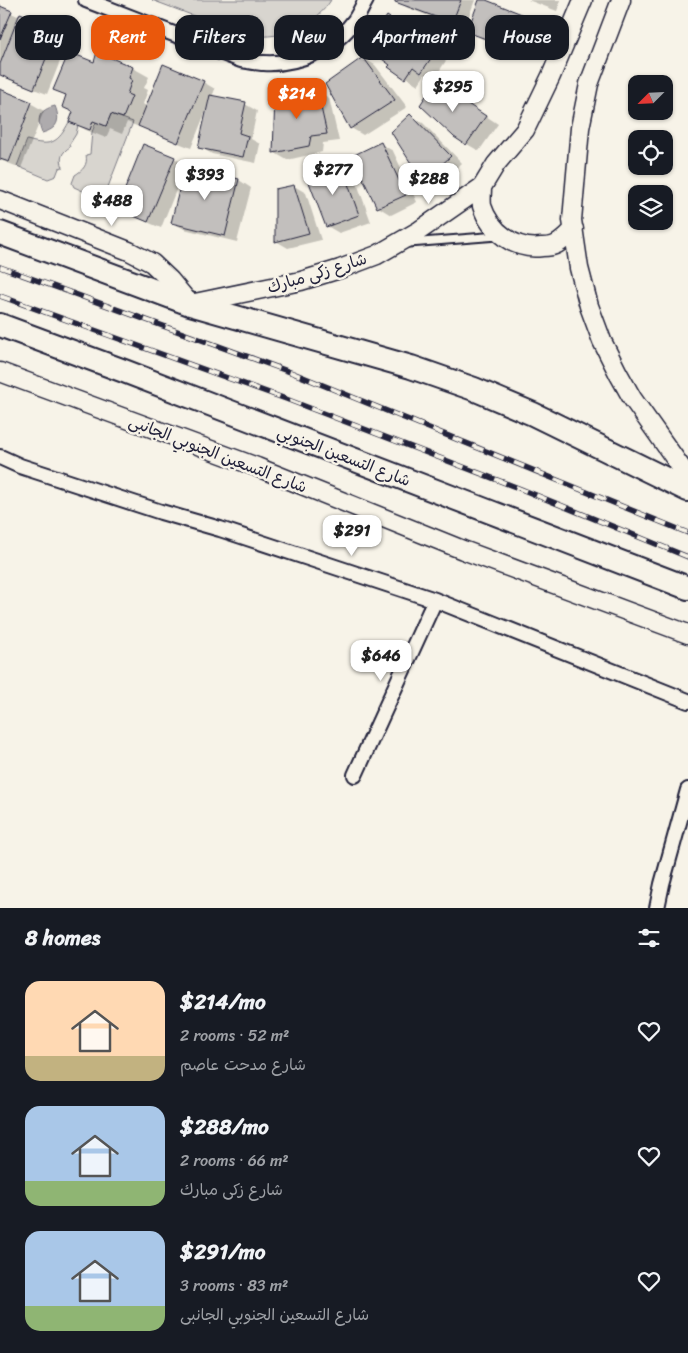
<!DOCTYPE html>
<meta charset="utf-8">
<style>
:root{--surface:#171b24;--page:#242831;--text:#f1f3f6;--muted:#9ea1a6;--accent:#ea580c}
body{margin:0;font-family:Sriracha,"Playpen Sans Arabic",sans-serif;background:var(--page);color:var(--text);height:100vh;display:flex;flex-direction:column;font-size:19px;white-space:nowrap}
*{box-sizing:border-box;margin:0}
p{font-size:16px;color:var(--muted)}
.icon{flex:none;width:28px;height:28px;fill:none;stroke:currentColor;stroke-width:2;stroke-linecap:round;stroke-linejoin:round}
.map{position:relative;height:908px;overflow:hidden}
.drawer{display:flex;flex-direction:column;background:var(--surface);flex:1}
.drawer>*{flex:none}
.guide{position:absolute;left:15px;top:15px;width:659px;height:45px;display:flex;gap:10px}
.needle{width:32px;rotate:246deg}
.fabs{position:absolute;left:628px;top:75px;display:grid;gap:10px}
.fabs a{display:grid;place-items:center;width:45px;height:45px;border-radius:10px;background:var(--surface);box-shadow:0 1px 4px #0004;font-size:25px}
.price{position:absolute;translate:-50% -42px;padding:0 11px;border-radius:10px;background:#fff;color:#222;font-size:16px;line-height:32px;filter:drop-shadow(0 1px 2px #0008)}
.price::after{content:'';position:absolute;left:50%;top:30px;width:15px;height:11px;margin-left:-8px;background:inherit;clip-path:polygon(0 0,100% 0,50% 100%)}
.price.current{background:var(--accent);color:#fff}
ul{padding:0;list-style:none}
li{display:flex;align-items:center;gap:15px;height:125px;padding:0 25px}
li span{display:grid;place-items:center;flex:none;width:140px;height:100px;border-radius:15px;color:#555}
li>.icon{margin-inline-start:auto}
span .icon{width:60px;height:60px;fill:#fffc;stroke-width:1}
li b{font-size:21px}
h2{display:flex;justify-content:space-between;align-items:center;height:60px;padding:0 25px;font-size:21px}
.tag{padding:0 18px;border-radius:15px;background:var(--surface);box-shadow:0 1px 4px #0004;font-size:18px;line-height:45px}
.tag.current{background:var(--accent);color:#fff}
.map>svg:first-child{display:block}
.green{fill:#d8d5cf;stroke:#7d7c85}
.water{fill:#aeabad;stroke:#76747f}
.shadow{fill:#0003}
.building{fill:#c2bfbd;stroke:#22223b}
.lines{fill:none;stroke-linecap:round;stroke-linejoin:round}
.service-casing{stroke:#22223b;stroke-width:11}
.minor-casing{stroke:#22223b;stroke-width:18}
.tertiary-casing{stroke:#22223b;stroke-width:21}
.primary-casing{stroke:#22223b;stroke-width:26}
.service{stroke:#f7f3e8;stroke-width:7}
.minor{stroke:#f7f3e8;stroke-width:14}
.tertiary{stroke:#f7f3e8;stroke-width:18}
.primary{stroke:#f7f3e8;stroke-width:22}
.rail-casing{stroke:#22223b;stroke-width:5.5}
.rail{stroke:#f7f3e8;stroke-width:4;stroke-dasharray:11;stroke-linecap:butt}
.labels{text-anchor:middle;dominant-baseline:central;stroke-width:5;stroke-linejoin:round;paint-order:stroke}
.street-label{font-size:16px;fill:#22223b;stroke:#f7f3e8}
</style>
<div class="map">
<svg width="688" height="908" viewBox="0 0 688 908">
<rect width="100%" height="100%" fill="#f7f3e8"/>
<filter id="ink" filterUnits="userSpaceOnUse"><feTurbulence type="fractalNoise" baseFrequency=".02" numOctaves="2"/><feDisplacementMap in="SourceGraphic" scale="10" xChannelSelector="R" yChannelSelector="G"/><feConvolveMatrix kernelMatrix="1 2 1 2 8 2 1 2 1" color-interpolation-filters="sRGB"/></filter>
<g filter="url(#ink)">
<!-- green -->
<path class="green" d="M152,0H331C316,24 286,38 258,36C241,35 225,28 210,22C191,15 171,7 152,0Z
M111,114L133,122L103,200L74,187L72,183L75,175C83,170 88,165 86,155L90,154L92,132L96,122L106,126Z
M69,122L78,125L76,134L69,145L70,147C62,152 59,158 63,167L59,168L56,176L48,179L17,166L27,140C51,147 58,143 69,122Z"/>
<!-- water -->
<path class="water" d="M55,106C61,121 57,129 42,133C36,118 39,110 55,106Z"/>
<!-- shadow -->
<path class="shadow" d="M397,0H475L464,29L408,8L396,1Z
M481,0L536,21L549,28L537,59L481,38L469,31Z
M528,0H561L557,11Z
M0,8L20,17L21,15L58,29L70,36L47,94L10,80L0,74Z
M416,26L453,50L434,79L425,74L418,85L390,67L403,27L413,29Z
M363,58L375,65L407,107L363,135L351,128Z
M94,63L133,68L149,77L144,88L148,90L143,104L147,107L203,82L215,89L212,97L245,104L257,111L251,139L260,144L256,163L212,154L200,147L207,112L206,111L191,148L151,132L140,126L139,127L127,122L122,134L110,129L106,138L86,130L70,121L74,113L63,107L67,96L55,89Z
M0,91L32,104L44,111L21,168L0,160Z
M317,91L329,98L339,141L323,143L322,152L287,160L275,153Z
M448,91L498,124L479,151L467,144Z
M411,116L423,123L462,163L436,188L424,181Z
M381,144L393,151L417,202L391,215L378,207L354,156Z
M174,158L186,165L185,167L239,180L251,188L237,242L184,229L172,222L184,175H182L161,228L131,215L118,208Z
M341,165L353,172L371,222L339,233L327,226Z
M294,186L306,193L321,240L288,248L276,241Z"/>
<!-- building -->
<path class="building" d="M395,0H461L452,23L395,2Z
M479,0H486L537,20L524,53L467,32Z
M0,6L12,11L0,39Z
M20,13L58,28L34,89L0,75V64Z
M387,16L402,26L404,23L412,28L415,24L442,42L421,73L413,67L405,79L388,67L390,65L382,59L384,55L368,44Z
M69,52L94,62L97,52L133,67L129,78L132,80L127,94L132,96L123,118L111,114L106,126L93,121L90,130L69,122L73,112L62,107L66,95L53,90Z
M363,57L395,100L350,129L325,84Z
M163,64L204,81L178,143L138,126Z
M435,82L486,116L466,145L454,137L420,105Z
M0,89L32,102L9,162L0,159Z
M317,90L327,134L311,136L309,146L273,153L275,96Z
M210,95L246,102L239,133L248,136L243,157L198,148Z
M410,114L451,156L423,182L391,132Z
M381,142L406,195L377,208L352,156Z
M143,144L175,157L148,222L117,209Z
M341,164L359,215L326,227L307,177Z
M185,166L239,179L225,236L171,223Z
M294,185L309,233L275,242V189Z"/>
<g class="lines">
<defs>
<path id="service" d="M409,243L498,236"/>
<path id="minor" d="M86,0L241,60C249,61 257,63 264,63C298,65 335,48 355,20C359,14 362,7 366,0
M0,457L20,466L161,512L220,529L311,559L435,600L688,701
M355,775L435,600
M657,908L662,884L688,790"/>
<path id="tertiary" d="M621,0L589,84L580,128L572,220L579,268L589,306L602,341L618,373L632,398L688,477
M482,187C482,193 481,200 482,206C490,231 515,251 542,247C546,247 552,247 557,244C564,240 569,234 574,229
M0,200L129,251L152,263L170,280L190,304L301,281L340,269L377,255L420,230L482,187L496,164L525,130L551,76L583,0
M0,372L257,467L463,550L688,634"/>
<path id="primary" d="M0,233L190,304L411,367L474,389L533,414L688,490
M0,325L124,371L688,588"/>
</defs>
<!-- service casing -->
<use href="#service" class="service-casing"/>
<!-- minor casing -->
<use href="#minor" class="minor-casing"/>
<!-- tertiary casing -->
<use href="#tertiary" class="tertiary-casing"/>
<!-- primary casing -->
<use href="#primary" class="primary-casing"/>
<!-- service -->
<use href="#service" class="service"/>
<!-- minor -->
<use href="#minor" class="minor"/>
<!-- tertiary -->
<use href="#tertiary" class="tertiary"/>
<!-- primary -->
<use href="#primary" class="primary"/>
<defs>
<path id="rail" d="M0,267L293,373L688,533
M0,296L286,399L521,489L688,557"/>
</defs>
<!-- rail casing -->
<use href="#rail" class="rail-casing"/>
<!-- rail -->
<use href="#rail" class="rail"/>
</g>
</g>
<g class="labels">
<!-- street labels -->
<g class="street-label">
<text transform="translate(317 273) rotate(-17)">شارع زكى مبارك</text>
<text transform="translate(218 454) rotate(21)">شارع التسعين الجنوبي الجانبى</text>
<text transform="translate(344 456) rotate(21)">شارع التسعين الجنوبي</text>
</g>
</g>
</svg>
<div class="fabs">
<a><svg class="needle" viewBox="-14 -14 28 28"><path d="M0-13l5 13h-10z" fill="#e53935"/><path d="M0 13l5-13h-10z" fill="#9ea1a6"/></svg></a>
<a><svg class="icon" aria-label="locate" viewBox="0 0 24 24"><circle cx="12" cy="12" r="6"/><path d="M12 2v4M12 18v4M2 12h4M18 12h4"/></svg></a>
<a><svg class="icon" aria-label="layers" viewBox="0 0 24 24"><path d="M12 4l9 5-9 5-9-5zM3 14l9 5 9-5"/></svg></a>
</div>
<b class="price" style="left:453px;top:113px">$295</b>
<b class="price current" style="left:297px;top:120px">$214</b>
<b class="price" style="left:333px;top:196px">$277</b>
<b class="price" style="left:205px;top:201px">$393</b>
<b class="price" style="left:429px;top:205px">$288</b>
<b class="price" style="left:112px;top:227px">$488</b>
<b class="price" style="left:352px;top:557px">$291</b>
<b class="price" style="left:381px;top:682px">$646</b>
<div class="guide">
<a class="tag">Buy</a>
<a class="tag current">Rent</a>
<a class="tag">Filters</a>
<a class="tag">New</a>
<a class="tag">Apartment</a>
<a class="tag">House</a>
</div>
</div>
<section class="drawer">
<h2>8 homes<svg class="icon" aria-label="filters" viewBox="0 0 24 24"><path d="M4 7h16M4 17h16"/><circle cx="9" cy="7" r="2"/><circle cx="15" cy="17" r="2"/></svg></h2>
<ul>
<li><span style="background:linear-gradient(#ffd9b3 75%,#c2b280 0)"><svg class="icon" aria-label="home" viewBox="0 0 24 24"><path d="M3 11l9-7 9 7M6 9v11h12V9"/></svg></span><div><b>$214/mo</b><p>2 rooms · 52 m²</p><p>شارع مدحت عاصم</p></div><svg class="icon" aria-label="heart" viewBox="0 0 24 24"><path d="M12 20l-8-8c-3-5 5-10 8-4 3-6 11-1 8 4z"/></svg></li>
<li><span style="background:linear-gradient(#a9c7e8 75%,#8fb573 0)"><svg class="icon" aria-label="home" viewBox="0 0 24 24"><path d="M3 11l9-7 9 7M6 9v11h12V9"/></svg></span><div><b>$288/mo</b><p>2 rooms · 66 m²</p><p>شارع زكى مبارك</p></div><svg class="icon" aria-label="heart" viewBox="0 0 24 24"><path d="M12 20l-8-8c-3-5 5-10 8-4 3-6 11-1 8 4z"/></svg></li>
<li><span style="background:linear-gradient(#a9c7e8 75%,#8fb573 0)"><svg class="icon" aria-label="home" viewBox="0 0 24 24"><path d="M3 11l9-7 9 7M6 9v11h12V9"/></svg></span><div><b>$291/mo</b><p>3 rooms · 83 m²</p><p>شارع التسعين الجنوبي الجانبى</p></div><svg class="icon" aria-label="heart" viewBox="0 0 24 24"><path d="M12 20l-8-8c-3-5 5-10 8-4 3-6 11-1 8 4z"/></svg></li>
</ul>
</section>
